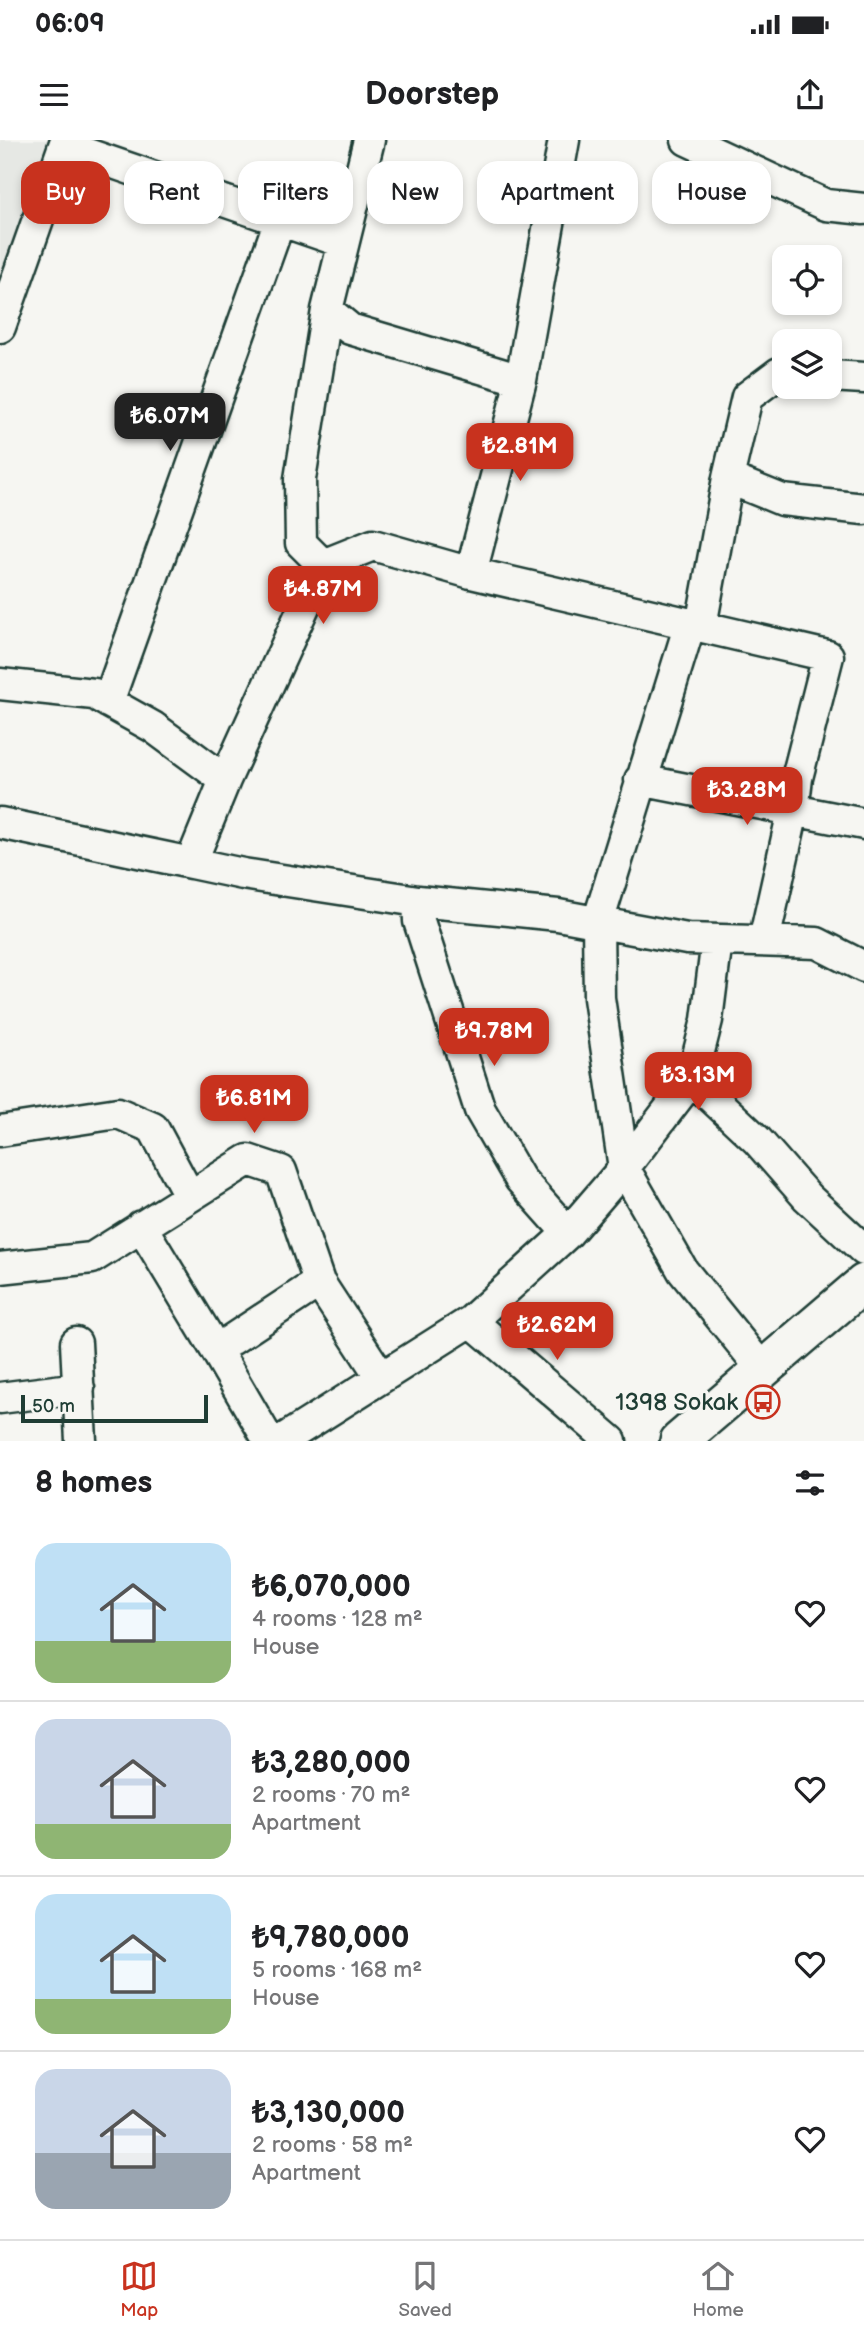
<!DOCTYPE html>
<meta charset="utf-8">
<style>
:root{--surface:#fff;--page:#f2f2f2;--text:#202124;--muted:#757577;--line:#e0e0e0;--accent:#c8321e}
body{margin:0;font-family:"Balsamiq Sans",sans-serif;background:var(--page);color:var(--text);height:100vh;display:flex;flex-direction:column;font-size:26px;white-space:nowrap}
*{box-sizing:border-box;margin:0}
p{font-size:23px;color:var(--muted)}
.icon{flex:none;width:38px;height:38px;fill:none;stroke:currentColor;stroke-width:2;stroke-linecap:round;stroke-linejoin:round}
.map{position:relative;height:1301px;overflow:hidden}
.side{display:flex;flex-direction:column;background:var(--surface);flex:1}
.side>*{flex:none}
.guide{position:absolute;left:21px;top:21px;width:822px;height:63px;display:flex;gap:14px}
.tools{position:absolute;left:772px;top:105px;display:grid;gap:14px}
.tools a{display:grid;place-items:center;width:70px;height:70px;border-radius:14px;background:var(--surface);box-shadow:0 4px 10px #0003;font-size:35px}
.scale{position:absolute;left:21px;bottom:18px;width:187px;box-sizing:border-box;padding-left:7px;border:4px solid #1f3d34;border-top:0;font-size:19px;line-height:24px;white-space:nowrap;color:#1f3d34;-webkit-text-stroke:5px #f6f6f2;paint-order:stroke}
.price{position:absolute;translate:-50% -60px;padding:0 16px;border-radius:14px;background:var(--accent);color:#fff;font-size:23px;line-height:46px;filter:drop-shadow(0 2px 4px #0008)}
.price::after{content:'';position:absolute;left:50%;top:42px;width:21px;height:16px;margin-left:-10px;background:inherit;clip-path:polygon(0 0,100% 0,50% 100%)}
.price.current{background:#222;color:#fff}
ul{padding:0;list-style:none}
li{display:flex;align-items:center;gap:21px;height:175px;padding:0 35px}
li+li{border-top:2px solid var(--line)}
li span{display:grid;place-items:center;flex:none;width:196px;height:140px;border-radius:21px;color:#555}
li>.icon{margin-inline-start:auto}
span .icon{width:84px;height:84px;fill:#fffc;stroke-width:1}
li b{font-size:30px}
h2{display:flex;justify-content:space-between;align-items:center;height:84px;padding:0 35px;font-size:30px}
.pill{padding:0 24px;border-radius:21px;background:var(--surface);box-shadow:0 4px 10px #0003;font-size:24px;line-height:63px}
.pill.current{background:var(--accent);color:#fff}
.status{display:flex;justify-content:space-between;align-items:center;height:49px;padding:0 35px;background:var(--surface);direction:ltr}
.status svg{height:19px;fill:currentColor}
header{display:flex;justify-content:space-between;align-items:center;height:91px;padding:0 35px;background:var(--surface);font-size:32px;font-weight:600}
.tab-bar{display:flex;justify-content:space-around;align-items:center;height:98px;border-top:2px solid var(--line);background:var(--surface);font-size:19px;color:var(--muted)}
.tab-bar a{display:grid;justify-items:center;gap:4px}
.tab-bar .current{color:var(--accent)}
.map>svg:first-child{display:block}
.built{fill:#e6e8e4}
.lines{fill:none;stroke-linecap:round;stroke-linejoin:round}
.minor-casing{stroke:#1f3d34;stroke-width:35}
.tertiary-casing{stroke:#1f3d34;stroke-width:42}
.minor{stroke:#f6f6f2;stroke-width:30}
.tertiary{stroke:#f6f6f2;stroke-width:37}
.labels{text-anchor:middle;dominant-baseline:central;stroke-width:7;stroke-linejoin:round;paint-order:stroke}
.poi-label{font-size:24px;fill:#1f3d34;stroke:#f6f6f2;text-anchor:end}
</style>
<div class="status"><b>06:09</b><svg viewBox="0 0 49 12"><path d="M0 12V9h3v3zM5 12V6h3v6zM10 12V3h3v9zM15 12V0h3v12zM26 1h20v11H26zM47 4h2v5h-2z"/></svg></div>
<header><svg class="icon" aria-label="menu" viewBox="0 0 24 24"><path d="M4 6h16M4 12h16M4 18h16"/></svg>Doorstep<svg class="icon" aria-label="share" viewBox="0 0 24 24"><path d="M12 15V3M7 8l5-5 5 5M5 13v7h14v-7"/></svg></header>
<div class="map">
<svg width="864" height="1301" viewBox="0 0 864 1301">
<rect width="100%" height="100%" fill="#f6f6f2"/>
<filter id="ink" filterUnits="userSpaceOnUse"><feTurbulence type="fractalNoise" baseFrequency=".0143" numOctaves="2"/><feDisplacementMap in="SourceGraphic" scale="14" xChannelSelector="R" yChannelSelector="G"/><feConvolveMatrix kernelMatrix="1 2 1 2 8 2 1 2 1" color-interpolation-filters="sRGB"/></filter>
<g filter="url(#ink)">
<!-- built -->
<path class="built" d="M0,0H55L0,156Z"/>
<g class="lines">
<defs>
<path id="minor" d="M369,0L327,170L350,189L521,240
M687,0L826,65L864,69
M64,6L343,102
M0,187L66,0
M784,233H779L747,257L728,338L782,360L864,369
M830,236L864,238
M323,425L301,403L300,339L327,170
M471,433L521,240L564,0
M690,484L598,782L599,858L624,1028L683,1131L763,1230
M701,486L728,338
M0,544L94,554L153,587L225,640
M108,562L280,80
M640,640L864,684
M0,683L191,723
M418,761L419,781L480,970L520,1039L568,1093
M764,801L793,671L797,638L828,516L471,433L373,405L323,425L225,640L191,723L243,734L418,761L558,775L687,799L817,803L864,827
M692,939L757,1000L807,1057L864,1110
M0,991L118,973L153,988L189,1055
M141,1086L216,1210
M0,1128L92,1118L248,1020L281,1031L319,1142L381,1237
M471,1181L611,1301
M76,1203L81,1301
M0,1258L79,1248
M269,1301L216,1210L319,1142
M281,1301L471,1181L568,1093L624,1028L692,939L707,880L717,800"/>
<path id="tertiary" d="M679,1301L864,1143"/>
</defs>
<!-- minor casing -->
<use href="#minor" class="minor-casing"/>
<!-- tertiary casing -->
<use href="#tertiary" class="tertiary-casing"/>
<!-- minor -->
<use href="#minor" class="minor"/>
<!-- tertiary -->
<use href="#tertiary" class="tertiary"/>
</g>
</g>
<!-- icons -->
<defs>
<symbol id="bus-ring" viewBox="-11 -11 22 22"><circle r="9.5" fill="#f6f6f2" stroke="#c8321e" stroke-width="1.5"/><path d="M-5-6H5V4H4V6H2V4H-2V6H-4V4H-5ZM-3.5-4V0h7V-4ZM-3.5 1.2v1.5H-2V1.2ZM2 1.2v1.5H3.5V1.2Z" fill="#c8321e"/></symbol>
</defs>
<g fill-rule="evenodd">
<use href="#bus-ring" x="744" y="1243" width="38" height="38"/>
</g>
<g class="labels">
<!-- poi labels -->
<g class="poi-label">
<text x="738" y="1262">1398 Sokak</text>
</g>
</g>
</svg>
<div class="tools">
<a><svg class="icon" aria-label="locate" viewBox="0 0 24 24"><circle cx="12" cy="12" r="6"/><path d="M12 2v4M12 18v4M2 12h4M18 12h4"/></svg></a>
<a><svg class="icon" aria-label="layers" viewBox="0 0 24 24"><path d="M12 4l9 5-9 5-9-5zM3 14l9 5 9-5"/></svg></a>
</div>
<div class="scale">50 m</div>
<b class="price current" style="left:170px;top:313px">₺6.07M</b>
<b class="price" style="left:520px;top:343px">₺2.81M</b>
<b class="price" style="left:323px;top:486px">₺4.87M</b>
<b class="price" style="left:747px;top:687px">₺3.28M</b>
<b class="price" style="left:494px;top:928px">₺9.78M</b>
<b class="price" style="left:698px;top:972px">₺3.13M</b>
<b class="price" style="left:254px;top:995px">₺6.81M</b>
<b class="price" style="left:557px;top:1222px">₺2.62M</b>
<div class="guide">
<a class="pill current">Buy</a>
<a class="pill">Rent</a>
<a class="pill">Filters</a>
<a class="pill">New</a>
<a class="pill">Apartment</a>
<a class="pill">House</a>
</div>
</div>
<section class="side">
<h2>8 homes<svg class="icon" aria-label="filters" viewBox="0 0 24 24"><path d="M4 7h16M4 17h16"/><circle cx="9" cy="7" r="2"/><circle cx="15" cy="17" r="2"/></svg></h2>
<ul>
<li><span style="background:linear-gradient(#bfe0f5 70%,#8fb573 0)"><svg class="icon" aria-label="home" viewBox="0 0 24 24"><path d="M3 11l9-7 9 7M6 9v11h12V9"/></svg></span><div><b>₺6,070,000</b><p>4 rooms · 128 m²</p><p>House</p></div><svg class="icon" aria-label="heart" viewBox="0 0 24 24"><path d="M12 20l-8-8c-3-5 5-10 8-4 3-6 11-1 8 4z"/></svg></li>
<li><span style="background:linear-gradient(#c9d6e8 75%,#8fb573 0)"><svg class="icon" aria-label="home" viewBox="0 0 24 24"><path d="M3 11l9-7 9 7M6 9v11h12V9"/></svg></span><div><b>₺3,280,000</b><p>2 rooms · 70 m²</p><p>Apartment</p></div><svg class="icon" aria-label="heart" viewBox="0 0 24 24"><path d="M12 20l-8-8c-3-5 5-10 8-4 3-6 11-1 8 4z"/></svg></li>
<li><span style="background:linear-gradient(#bfe0f5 75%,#8fb573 0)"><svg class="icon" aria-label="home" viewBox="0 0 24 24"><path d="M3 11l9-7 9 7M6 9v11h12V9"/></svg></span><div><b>₺9,780,000</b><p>5 rooms · 168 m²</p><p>House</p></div><svg class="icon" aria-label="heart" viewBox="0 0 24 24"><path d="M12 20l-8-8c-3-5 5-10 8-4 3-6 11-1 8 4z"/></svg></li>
<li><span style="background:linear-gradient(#c9d6e8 60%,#9aa5b1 0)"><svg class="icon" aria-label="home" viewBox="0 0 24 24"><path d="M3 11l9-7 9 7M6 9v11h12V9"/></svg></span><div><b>₺3,130,000</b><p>2 rooms · 58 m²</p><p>Apartment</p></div><svg class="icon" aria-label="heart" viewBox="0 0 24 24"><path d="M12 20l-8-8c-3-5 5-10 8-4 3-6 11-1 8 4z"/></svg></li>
</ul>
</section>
<nav class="tab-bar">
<a class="current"><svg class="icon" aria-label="map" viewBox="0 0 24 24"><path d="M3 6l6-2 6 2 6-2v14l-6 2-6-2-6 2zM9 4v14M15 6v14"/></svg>Map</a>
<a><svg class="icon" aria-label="saved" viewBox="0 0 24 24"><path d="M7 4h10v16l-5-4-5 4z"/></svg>Saved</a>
<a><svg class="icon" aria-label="home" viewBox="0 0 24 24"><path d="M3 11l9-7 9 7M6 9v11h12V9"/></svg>Home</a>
</nav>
